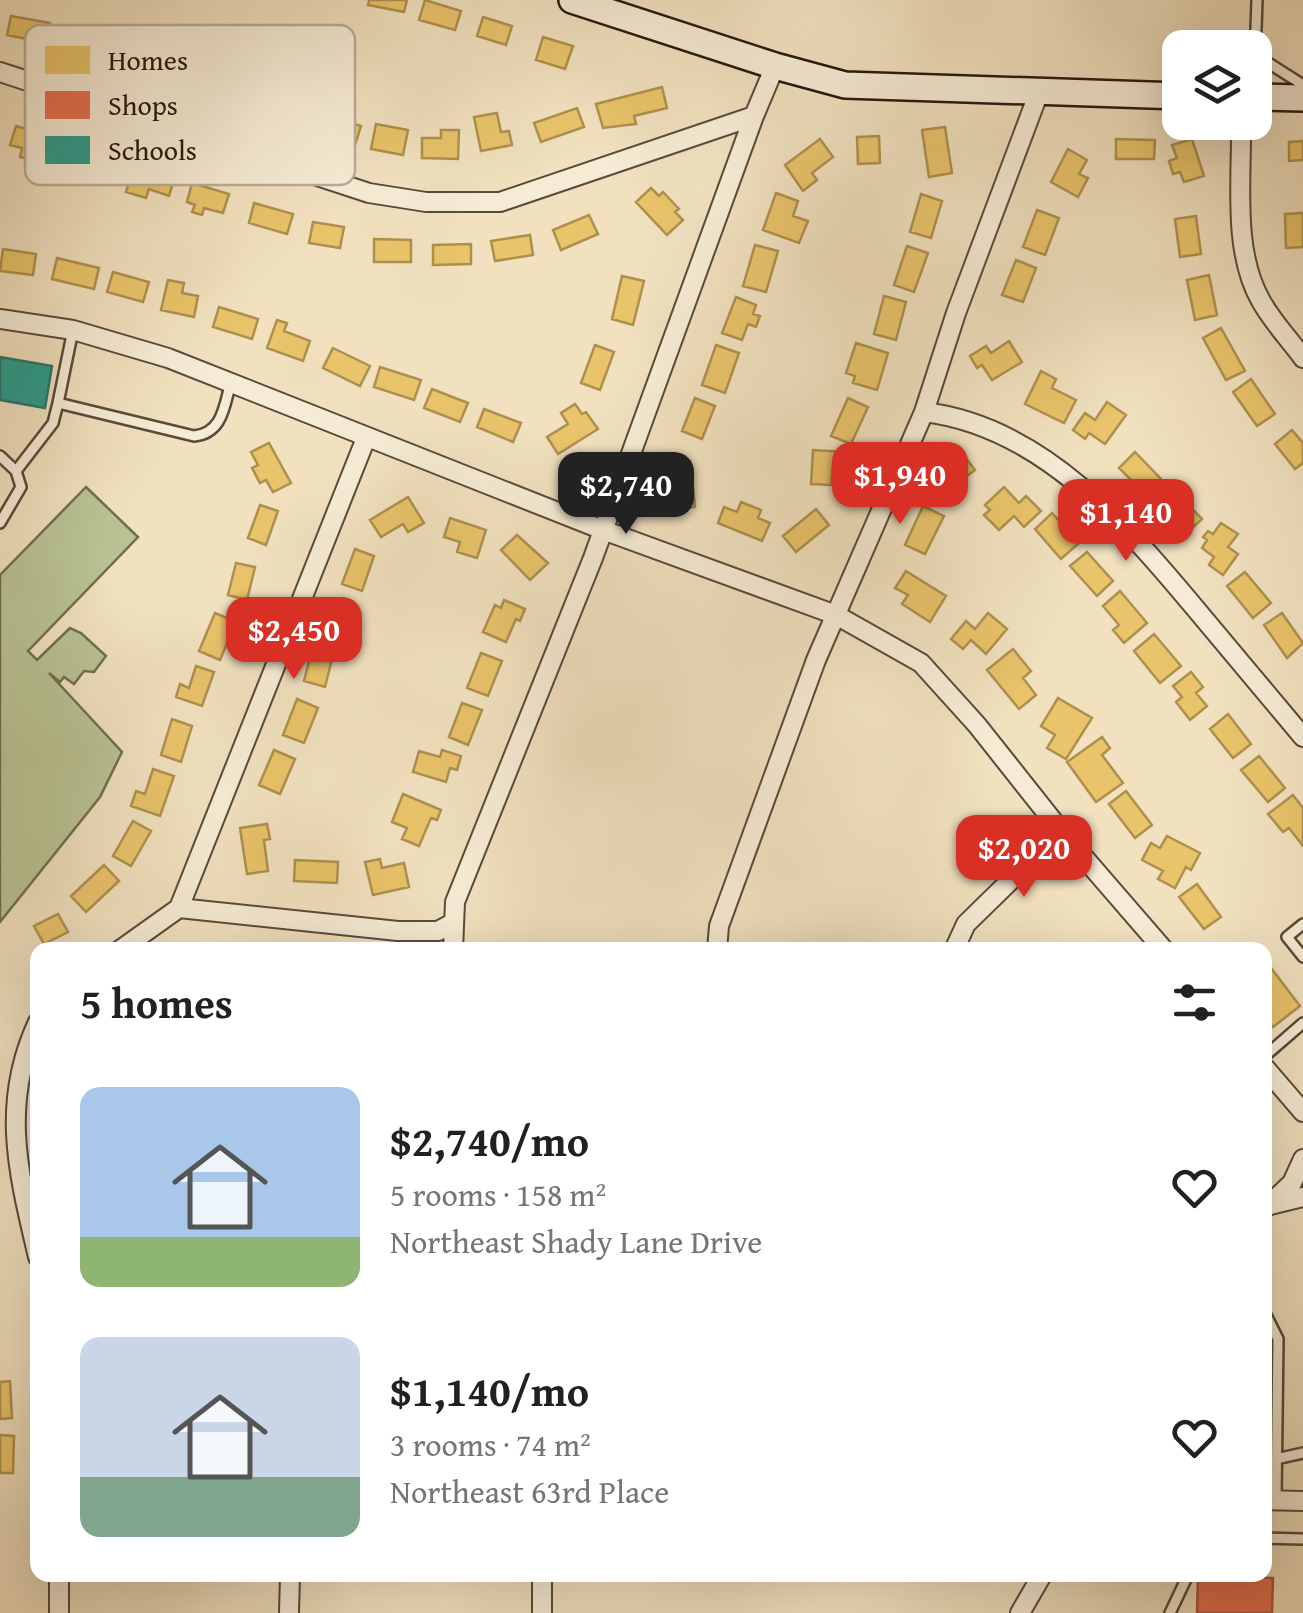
<!DOCTYPE html>
<meta charset="utf-8">
<style>
:root{--surface:#fff;--page:#f2f2f2;--text:#202124;--muted:#757577;--accent:#d93025}
body{margin:0;font-family:"Gentium Book Plus",serif;background:var(--page);color:var(--text);height:100vh;display:flex;flex-direction:column;font-size:38px;white-space:nowrap}
*{box-sizing:border-box;margin:0}
p{font-size:32px;color:var(--muted)}
.icon{flex:none;width:55px;height:55px;fill:none;stroke:currentColor;stroke-width:2;stroke-linecap:round;stroke-linejoin:round}
.map{position:relative;flex:1;overflow:hidden}
.details{position:absolute;left:30px;top:942px;width:1242px;height:640px;display:flex;flex-direction:column;background:var(--surface);border-radius:20px;box-shadow:0 10px 40px #0002}
.details>*{flex:none}
.controls{position:absolute;left:1162px;top:30px;display:grid;gap:20px}
.controls a{display:grid;place-items:center;width:110px;height:110px;border-radius:20px;background:var(--surface);box-shadow:0 10px 40px #0002;font-size:50px}
.price{position:absolute;translate:-50% -85px;padding:0 22px;border-radius:20px;background:var(--accent);color:#fff;font-size:32px;line-height:65px;filter:drop-shadow(0 2px 5px #0008)}
.price::after{content:'';position:absolute;left:50%;top:60px;width:30px;height:22px;margin-left:-15px;background:inherit;clip-path:polygon(0 0,100% 0,50% 100%)}
.price.active{background:#222;color:#fff}
ul{padding:0;list-style:none}
li{display:flex;align-items:center;gap:30px;height:250px;padding:0 50px}
li span{display:grid;place-items:center;flex:none;width:280px;height:200px;border-radius:20px;color:#555}
li>.icon{margin-inline-start:auto}
span .icon{width:120px;height:120px;fill:#fffc;stroke-width:1}
li b{font-size:42px}
h2{display:flex;justify-content:space-between;align-items:center;height:120px;padding:0 50px;font-size:42px}
.map>svg:first-child{display:block}
.green{fill:#b9c393;stroke:#706e50;stroke-width:2.5}
.homes{fill:#e9c46a;stroke:#ae904e;stroke-width:2.5}
.shops{fill:#e76f51;stroke:#ad553d;stroke-width:2.5}
.schools{fill:#2a9d8f;stroke:#297568;stroke-width:2.5}
.lines{fill:none;stroke-linecap:round;stroke-linejoin:round}
.lane-casing{stroke:#594a3a;stroke-width:14}
.street-casing{stroke:#594a3a;stroke-width:22}
.secondary-casing{stroke:#26180e;stroke-width:30}
.lane{stroke:#f6ecd5;stroke-width:9}
.street{stroke:#f6ecd5;stroke-width:18}
.secondary{stroke:#f6ecd5;stroke-width:25}
.key{fill:#f6ecd5;stroke:#b8ac99;stroke-width:2.5}
.key-label{font-size:28px;fill:#26180e}
</style>
<div class="map">
<svg width="1303" height="1613" viewBox="0 0 1303 1613">
<rect width="100%" height="100%" fill="#f1e1bf"/>
<filter id="stains"><feTurbulence type="fractalNoise" baseFrequency=".002" numOctaves="4"/><feColorMatrix values="0 0 0 0 .2 0 0 0 0 .09 0 0 0 0 .02 0 0 0 .5 -.17"/></filter>
<radialGradient id="worn" r=".72"><stop offset=".6" stop-color="#630" stop-opacity="0"/><stop offset="1" stop-color="#630" stop-opacity=".3"/></radialGradient>
<!-- green -->
<path class="green" d="M86,487L138,537L28,651L37,660L70,628L81,633L106,656L94,672L84,671L74,684L64,677L60,682L49,673L122,752L100,797L0,922V575Z"/>
<!-- homes -->
<path class="homes" d="M369,0H407L404,12L368,5Z
M425,0L461,11L455,30L419,20Z
M11,16L50,23L46,43L7,35Z
M483,17L512,26L506,45L477,36Z
M543,37L573,46L565,69L536,60Z
M662,87L667,108L634,116L636,124L603,128L596,104Z
M577,108L584,127L541,142L534,123Z
M497,113L501,132L509,131L512,145L481,151L474,117Z
M324,114L361,126L355,145L318,134Z
M376,124L408,130L403,155L371,149Z
M16,126L59,138L53,158L33,152L30,160L20,157L22,148L10,145Z
M945,127L952,173L929,177L922,130Z
M441,130H459L458,159L422,158V138H441Z
M879,136L880,163L858,164L857,137Z
M820,139L833,157L812,173L817,180L803,191L785,165Z
M1116,139L1155,140L1154,159H1116Z
M1192,139L1204,176L1184,182L1180,172L1173,174L1169,161L1177,158L1172,145Z
M1303,141V160L1289,161V142Z
M1068,149L1087,160L1079,174L1088,178L1078,197L1051,182Z
M135,164L175,176L169,196L149,189L146,198L126,192Z
M192,183L229,194L223,213L204,208L202,215L192,212L195,205L187,202Z
M651,188L659,196L663,192L679,209L675,212L683,220L667,235L636,202Z
M776,193L798,201L793,216L808,221L799,243L763,230Z
M921,194L942,201L931,238L910,232Z
M254,203L293,214L287,234L249,223Z
M1037,210L1059,218L1045,255L1023,247Z
M1303,213V247L1286,248L1285,214Z
M589,215L598,234L561,250L553,230Z
M1196,216L1201,254L1180,257L1175,219Z
M313,222L344,227L340,248L309,243Z
M530,235L533,255L495,261L491,241Z
M374,239L411,240V262H374Z
M471,244V264L433,265V245Z
M755,245L778,251L766,292L743,286Z
M907,246L928,253L914,292L894,285Z
M3,249L36,254L33,275L0,271Z
M57,258L99,268L94,289L52,279Z
M1016,260L1036,268L1023,302L1002,295Z
M113,272L149,282L143,302L107,292Z
M1209,275L1217,315L1195,320L1187,280Z
M622,276L644,281L633,325L612,319Z
M168,280L184,283L182,293L198,296L194,317L161,310Z
M884,296L906,302L896,340L874,334Z
M736,297L756,305L753,314L760,316L756,327L748,324L742,340L722,333Z
M219,307L258,319L252,339L213,327Z
M277,320L287,323L284,331L310,341L303,361L267,348Z
M1221,328L1245,371L1226,380L1203,338Z
M1009,341L1022,362L992,380L982,365L977,368L970,356L986,346L991,353Z
M856,343L888,353L877,390L853,383L855,376L846,373Z
M595,345L614,352L600,390L581,383Z
M716,345L739,353L725,393L702,385Z
M333,348L370,366L360,386L323,368Z
M380,367L421,380L414,400L374,387Z
M1041,371L1056,379L1052,388L1076,400L1064,423L1025,404Z
M1251,379L1275,414L1257,426L1233,392Z
M432,389L468,403L460,422L424,408Z
M695,398L715,406L702,439L682,431Z
M848,398L868,407L851,444L831,436Z
M1107,402L1126,415L1105,444L1089,433L1085,439L1073,430L1085,413L1095,420Z
M575,404L582,414L586,412L598,429L558,454L547,437L568,424L561,413Z
M484,409L521,423L513,442L477,427Z
M1292,430L1303,443V463L1295,469L1275,444Z
M269,443L291,483L273,492L266,480L260,483L252,468L258,465L251,452Z
M813,450L844,452L843,466L833,465L831,485L811,484Z
M1135,452L1163,481L1147,496L1119,468Z
M962,453L975,470L936,499L923,482Z
M690,461L695,507L675,509L669,463Z
M1004,487L1019,503L1026,496L1041,511L1024,527L1014,516L999,530L984,515L990,510L985,505Z
M1173,489L1202,519L1185,535L1157,505Z
M408,497L424,523L408,532L403,524L381,537L370,520Z
M741,502L761,510L758,518L770,523L762,541L718,523L724,507L737,512Z
M260,505L278,511L266,545L248,538Z
M923,506L944,516L925,554L905,545Z
M816,509L829,525L796,552L783,536Z
M1052,513L1079,543L1061,559L1035,529Z
M450,518L486,530L477,558L457,552L460,542L444,537Z
M1221,523L1238,534L1228,547L1238,554L1223,575L1209,565L1214,557L1202,548L1207,540L1203,537L1208,531L1213,534Z
M517,535L548,563L530,580L501,550Z
M355,549L374,556L362,591L342,584Z
M1087,552L1113,581L1097,596L1070,566Z
M236,563L255,567L247,600L228,595Z
M906,571L946,596L930,622L902,604L908,595L895,588Z
M1245,572L1271,603L1253,618L1227,586Z
M1120,591L1147,623L1124,643L1113,630L1119,625L1103,606Z
M504,600L525,609L520,621L516,619L506,642L483,632L495,605L501,608Z
M336,603L355,610L344,639L325,632Z
M215,613L236,622L220,660L199,651Z
M988,613L1007,629L986,654L971,640L963,649L951,639L966,621L975,629Z
M1282,613L1303,643L1287,658L1264,625Z
M1154,634L1181,666L1160,683L1134,651Z
M312,649L333,655L325,687L304,681Z
M1013,649L1031,671L1023,678L1036,695L1019,709L987,670Z
M481,653L502,661L488,696L467,688Z
M196,666L214,672L202,706L176,697L180,684L189,688Z
M1191,672L1203,687L1196,693L1207,706L1190,720L1176,702L1182,697L1173,686Z
M1058,698L1092,718L1066,759L1047,748L1055,735L1041,726Z
M297,699L318,708L304,743L283,735Z
M462,703L482,710L468,745L449,737Z
M1228,714L1251,744L1233,758L1210,729Z
M172,719L192,726L181,762L161,755Z
M1102,737L1110,748L1102,755L1123,783L1096,802L1067,762Z
M274,750L295,759L280,794L259,785Z
M442,750L461,756L457,770L450,768L446,782L413,772L419,751L440,757Z
M1259,756L1285,788L1268,802L1241,770Z
M153,769L174,776L160,816L131,806L136,791L145,794Z
M1126,791L1152,825L1135,838L1109,804Z
M403,794L441,810L437,820L431,818L419,846L402,839L407,828L392,822Z
M1293,795L1303,808V846L1289,828L1283,832L1268,814Z
M133,821L151,831L131,866L113,856Z
M267,824L270,839L264,840L268,871L247,874L240,828Z
M1167,836L1200,853L1191,870L1186,867L1175,888L1158,879L1163,871L1142,860L1151,843L1160,848Z
M380,859L382,868L404,863L409,887L373,895L365,862Z
M295,860L338,862L337,883L294,881Z
M104,865L119,881L86,912L71,896Z
M1197,884L1221,917L1204,929L1179,897Z
M58,914L68,932L44,944L34,926Z
M1265,960L1300,1006L1273,1027L1265,1017Z
M10,1381L12,1418L0,1419V1382Z
M0,1435L14,1436L13,1473H0Z"/>
<!-- shops -->
<path class="shops" d="M1198,1575L1273,1578L1272,1613H1197Z"/>
<!-- schools -->
<path class="schools" d="M0,357L52,366L45,408L0,400Z"/>
<g class="lines">
<defs>
<path id="lane" d="M1256,55L1303,85
M1255,57L1257,0
M73,330L58,403L194,436C223,433 224,406 231,382
M0,456L16,471L53,423L58,403
M0,523L21,487L16,471
M1303,924L1287,937L1303,957
M1265,1056L1303,1023
M1265,1313L1278,1339L1276,1500
M1276,1459L1303,1453
M1265,1538L1303,1539
M1170,1613L1188,1575"/>
<path id="street" d="M0,72L369,193L426,202H500L754,116L775,66
M1241,122C1242,178 1232,251 1261,301C1272,321 1289,339 1303,358
M0,319L73,330L168,358L603,530L836,615L921,663L977,725L1061,831L1164,950
M924,412C1043,426 1128,528 1200,614C1234,655 1269,696 1303,737
M179,908L398,931H438L453,923
M120,950L179,908L366,438
M453,950L455,902L593,558L754,116
M717,950L719,926L816,660L924,412L956,313L1039,92
M954,950L966,924L1061,831
M38,1022C0,1103 18,1172 38,1257
M1265,1068L1303,1112
M1270,1205L1303,1197
M1268,1206L1292,1183L1303,1159
M1265,1500L1303,1501
M59,1575V1613
M289,1613L290,1575
M542,1613V1575
M1020,1613L1042,1575"/>
<path id="secondary" d="M572,0L775,66L845,85L1180,96
M1255,97L1303,98"/>
</defs>
<!-- lane casing -->
<use href="#lane" class="lane-casing"/>
<!-- street casing -->
<use href="#street" class="street-casing"/>
<!-- secondary casing -->
<use href="#secondary" class="secondary-casing"/>
<!-- lane -->
<use href="#lane" class="lane"/>
<!-- street -->
<use href="#street" class="street"/>
<!-- secondary -->
<use href="#secondary" class="secondary"/>
</g>
<!-- legend -->
<rect x="25" y="25" width="330" height="160" rx="15" class="key"/>
<rect x="45" y="46" width="45" height="28" fill="#e9c46a"/>
<rect x="45" y="91" width="45" height="28" fill="#e76f51"/>
<rect x="45" y="136" width="45" height="28" fill="#2a9d8f"/>
<g class="key-label">
<text x="108" y="70">Homes</text>
<text x="108" y="115">Shops</text>
<text x="108" y="160">Schools</text>
</g>
<rect width="100%" height="100%" filter="url(#stains)"/>
<rect width="100%" height="100%" fill="url(#worn)"/>
</svg>
<div class="controls">
<a><svg class="icon" aria-label="layers" viewBox="0 0 24 24"><path d="M12 4l9 5-9 5-9-5zM3 14l9 5 9-5"/></svg></a>
</div>
<b class="price" style="left:900px;top:527px">$1,940</b>
<b class="price active" style="left:626px;top:537px">$2,740</b>
<b class="price" style="left:1126px;top:564px">$1,140</b>
<b class="price" style="left:294px;top:682px">$2,450</b>
<b class="price" style="left:1024px;top:900px">$2,020</b>
<section class="details">
<h2>5 homes<svg class="icon" aria-label="filters" viewBox="0 0 24 24"><path d="M4 7h16M4 17h16"/><circle cx="9" cy="7" r="2"/><circle cx="15" cy="17" r="2"/></svg></h2>
<ul>
<li><span style="background:linear-gradient(#a9c7e8 75%,#8fb573 0)"><svg class="icon" aria-label="home" viewBox="0 0 24 24"><path d="M3 11l9-7 9 7M6 9v11h12V9"/></svg></span><div><b>$2,740/mo</b><p>5 rooms · 158 m²</p><p>Northeast Shady Lane Drive</p></div><svg class="icon" aria-label="heart" viewBox="0 0 24 24"><path d="M12 20l-8-8c-3-5 5-10 8-4 3-6 11-1 8 4z"/></svg></li>
<li><span style="background:linear-gradient(#c9d6e8 70%,#7fa58c 0)"><svg class="icon" aria-label="home" viewBox="0 0 24 24"><path d="M3 11l9-7 9 7M6 9v11h12V9"/></svg></span><div><b>$1,140/mo</b><p>3 rooms · 74 m²</p><p>Northeast 63rd Place</p></div><svg class="icon" aria-label="heart" viewBox="0 0 24 24"><path d="M12 20l-8-8c-3-5 5-10 8-4 3-6 11-1 8 4z"/></svg></li>
</ul>
</section>
</div>
